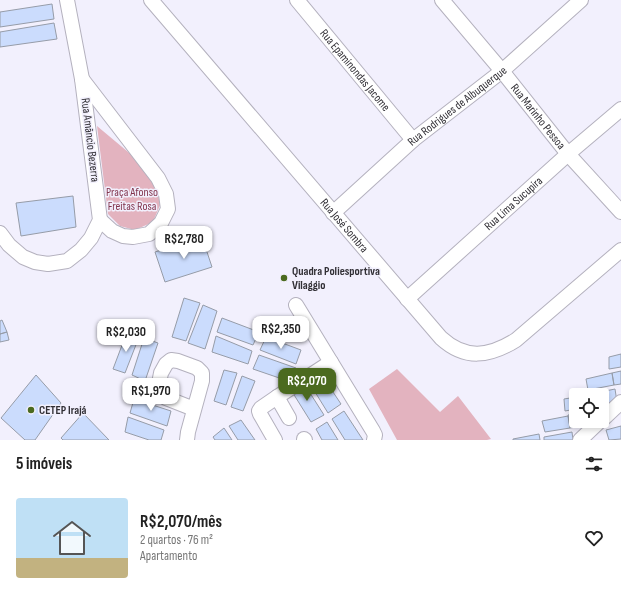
<!DOCTYPE html>
<html lang="pt">
<meta charset="utf-8">
<style>
:root{--surface:#fff;--page:#f2f2f2;--text:#222;--muted:#767676;--accent:#4b6a1f}
body{margin:0;font-family:"Sofia Sans Condensed",sans-serif;background:var(--page);color:var(--text);height:100vh;display:flex;flex-direction:column;font-size:15px;white-space:nowrap}
*{box-sizing:border-box;margin:0}
p{font-size:13px;color:var(--muted)}
.icon{flex:none;width:22px;height:22px;fill:none;stroke:currentColor;stroke-width:2;stroke-linecap:round;stroke-linejoin:round}
.map{position:relative;height:440px;overflow:hidden}
.panel{display:flex;flex-direction:column;background:var(--surface);flex:1}
.panel>*{flex:none}
.buttons{position:absolute;left:569px;top:388px;display:grid;gap:8px}
.buttons a{display:grid;place-items:center;width:40px;height:40px;border-radius:4px;background:var(--surface);box-shadow:0 2px 6px #0003;font-size:20px}
.price{position:absolute;translate:-50% -34px;padding:0 9px;border-radius:8px;background:#fff;color:#222;font-size:13px;line-height:26px;filter:drop-shadow(0 1px 2px #0008)}
.price::after{content:'';position:absolute;left:50%;top:24px;width:12px;height:9px;margin-left:-6px;background:inherit;clip-path:polygon(0 0,100% 0,50% 100%)}
.price.active{background:var(--accent);color:#fff}
ul{padding:0;list-style:none}
li{display:flex;align-items:center;gap:12px;height:100px;padding:0 16px}
li span{display:grid;place-items:center;flex:none;width:112px;height:80px;border-radius:4px;color:#555}
li>.icon{margin-inline-start:auto}
span .icon{width:48px;height:48px;fill:#fffc;stroke-width:1}
li b{font-size:17px}
h2{display:flex;justify-content:space-between;align-items:center;height:48px;padding:0 16px;font-size:17px}
.map>svg:first-child{display:block}
.green{fill:#e3b3bf}
.building{fill:#cbdcfd;stroke:#969ca8}
.lines{fill:none;stroke-linecap:round;stroke-linejoin:round}
.street-casing{stroke:#b4b1be;stroke-width:16}
.street{stroke:#fff;stroke-width:14}
.poi-dot{fill:#4b6a1f;stroke:#f2f0fd;stroke-width:1.5}
.labels{text-anchor:middle;dominant-baseline:central;stroke-width:3;stroke-linejoin:round;paint-order:stroke}
.street-label{font-size:12px;fill:#312f35;stroke:#f2f0fd}
.park-label{font-size:12px;fill:#82344d;stroke:#f2f0fd}
.poi-label{font-size:12px;font-weight:bold;fill:#312f35;stroke:#f2f0fd;text-anchor:start}
</style>
<div class="map">
<svg width="621" height="440" viewBox="0 0 621 440">
<rect width="100%" height="100%" fill="#f2f0fd"/>
<!-- green -->
<path class="green" d="M97,126L146,167L157,188L160,205L153,222L135,230L120,226L108,214Z
M397,369L440,412L458,396L491,439L487,440H397L369,389Z"/>
<!-- building -->
<path class="building" d="M52,4L54,19L0,27V12Z
M54,23L57,39L0,47V32Z
M73,196L76,227L21,236L16,203Z
M202,237L212,267L165,282L155,252Z
M184,298L200,303L186,341L172,337Z
M203,305L217,311L205,349L188,343Z
M222,318L259,332L253,345L217,332Z
M2,320L7,332L0,334V321Z
M7,332L9,340L0,342V334Z
M127,332L139,337L125,373L113,369Z
M216,336L252,351L248,364L212,352Z
M266,337L301,350L296,364L260,350Z
M144,338L158,343L145,381L132,375Z
M621,354V367L609,369V357Z
M259,355L296,368L291,382L253,369Z
M224,370L237,373L226,405L214,401Z
M319,371L341,404L328,413L307,379Z
M621,371V384L614,385L612,373Z
M612,373L614,385L588,390L586,379Z
M36,375L61,403L35,440H25L1,418Z
M242,376L255,381L243,411L231,407Z
M303,382L324,415L311,422L291,390Z
M615,389L617,402L602,404V395H591V394Z
M576,397V409L565,411L564,399Z
M134,399L171,411L167,426L130,413Z
M344,411L363,440H345L332,419Z
M83,413L109,440H63L61,438Z
M576,414V421H595V424L570,428L568,415Z
M568,416L570,428L545,432L542,421Z
M128,417L164,430L161,440H149L125,432Z
M241,420L255,440H238L229,426Z
M327,422L338,440H322L316,429Z
M621,426V439L609,440L606,430Z
M224,428L232,440H215L213,437Z
M572,432L573,440H544V437Z
M539,434L540,440H513V439Z"/>
<g class="lines">
<defs>
<g id="street">
<path id="s1" d="M151,0L441,338C465,360 489,357 516,340L621,250"/>
<path id="s2" d="M297,0L413,140"/>
<path id="s3" d="M442,0L502,71L568,154L621,212"/>
<path d="M82,79L158,178L166,194L168,209L161,223L149,234L133,237L123,236L112,231L100,220"/>
<path id="s4" d="M333,213L413,140L502,71L581,0"/>
<path d="M0,233L9,245L23,257L35,262L48,264L67,261L81,250L91,238L100,220L82,79L67,0"/>
<path id="s5" d="M407,299L568,154L621,109"/>
<path d="M296,305L373,431L375,435L374,440"/>
<path d="M277,397L331,362"/>
<path d="M602,420L621,402"/>
<path d="M304,439L305,440"/>
<path d="M187,440L188,432L202,381V373L197,368L178,361L171,360L166,364L161,373L158,388L161,394L166,398L194,409"/>
<path d="M275,440L260,414L259,411L261,408L277,397L289,418"/>
<path d="M580,440L600,421"/>
</g>
</defs>
<!-- street casing -->
<use href="#street" class="street-casing"/>
<!-- street -->
<use href="#street" class="street"/>
</g>
<!-- markers -->
<g class="poi-dot">
<circle cx="284" cy="278" r="4"/>
<circle cx="31" cy="410" r="4"/>
</g>
<g class="labels">
<!-- street labels -->
<g class="street-label">
<text stroke="none"><textPath href="#s2" startOffset="91">Rua Epaminondas Jacome</textPath></text>
<text stroke="none"><textPath href="#s4" startOffset="164">Rua Rodrigues de Albuquerque</textPath></text>
<text stroke="none"><textPath href="#s3" startOffset="151">Rua Marinho Pessoa</textPath></text>
<text transform="translate(90 140) rotate(83)">Rua Amâncio Bezerra</text>
<text stroke="none"><textPath href="#s5" startOffset="143">Rua Lima Sucupira</textPath></text>
<text stroke="none"><textPath href="#s1" startOffset="297">Rua José Sombra</textPath></text>
</g>
<!-- park labels -->
<g class="park-label">
<text x="132" y="192">Praça Afonso<tspan x="132" dy="14">Freitas Rosa</tspan></text>
</g>
<!-- poi labels -->
<g class="poi-label">
<text x="292" y="271">Quadra Poliesportiva<tspan x="292" dy="14">Vilaggio</tspan></text>
<text x="39" y="410">CETEP Irajá</text>
</g>
</g>
</svg>
<div class="buttons">
<a><svg class="icon" aria-label="locate" viewBox="0 0 24 24"><circle cx="12" cy="12" r="6"/><path d="M12 2v4M12 18v4M2 12h4M18 12h4"/></svg></a>
</div>
<b class="price" style="left:184px;top:260px">R$2,780</b>
<b class="price" style="left:281px;top:350px">R$2,350</b>
<b class="price" style="left:126px;top:353px">R$2,030</b>
<b class="price active" style="left:307px;top:402px">R$2,070</b>
<b class="price" style="left:151px;top:412px">R$1,970</b>
</div>
<section class="panel">
<h2>5 imóveis<svg class="icon" aria-label="filters" viewBox="0 0 24 24"><path d="M4 7h16M4 17h16"/><circle cx="9" cy="7" r="2"/><circle cx="15" cy="17" r="2"/></svg></h2>
<ul>
<li><span style="background:linear-gradient(#bfe0f5 75%,#c2b280 0)"><svg class="icon" aria-label="home" viewBox="0 0 24 24"><path d="M3 11l9-7 9 7M6 9v11h12V9"/></svg></span><div><b>R$2,070/mês</b><p>2 quartos · 76 m²</p><p>Apartamento</p></div><svg class="icon" aria-label="heart" viewBox="0 0 24 24"><path d="M12 20l-8-8c-3-5 5-10 8-4 3-6 11-1 8 4z"/></svg></li>
</ul>
</section>
